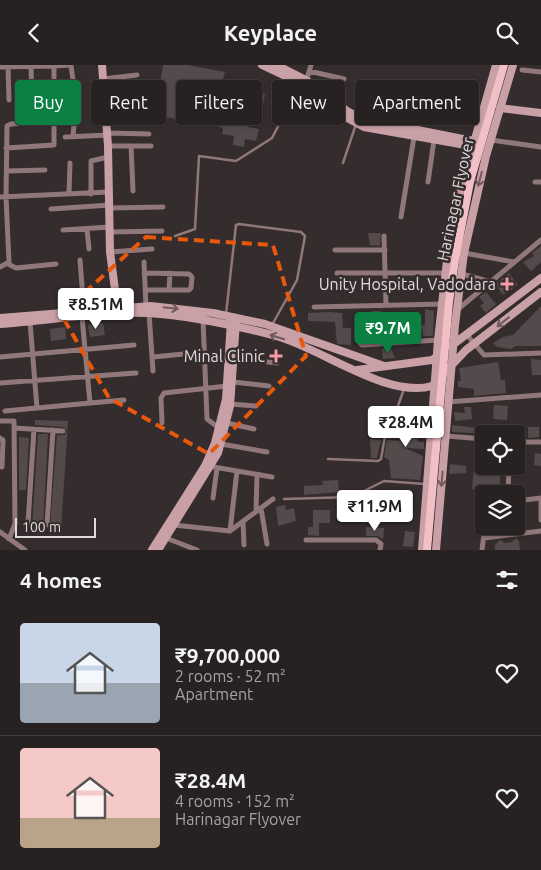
<!DOCTYPE html>
<meta charset="utf-8">
<style>
:root{--surface:#282122;--page:#30292a;--text:#f1f3f6;--muted:#a5a3a5;--line:#443e40;--accent:#0b8043}
body{margin:0;font-family:Ubuntu,sans-serif;background:var(--page);color:var(--text);height:100vh;display:flex;flex-direction:column;font-size:19px;white-space:nowrap}
*{box-sizing:border-box;margin:0}
p{font-size:16px;color:var(--muted)}
.icon{flex:none;width:28px;height:28px;fill:none;stroke:currentColor;stroke-width:2;stroke-linecap:round;stroke-linejoin:round}
.map{position:relative;height:485px;overflow:hidden}
.drawer{display:flex;flex-direction:column;background:var(--surface);flex:1}
.drawer>*{flex:none}
.hud{position:absolute;left:15px;top:15px;width:511px;height:45px;display:flex;gap:10px}
.tools{position:absolute;left:475px;top:360px;display:grid;gap:10px}
.tools a{display:grid;place-items:center;width:50px;height:50px;border-radius:5px;background:var(--surface);box-shadow:0 1px 4px #0004,0 0 0 1px var(--line);font-size:25px}
.scale{position:absolute;left:15px;bottom:12px;width:81px;box-sizing:border-box;padding-left:5px;border:2px solid #e0dbdb;border-top:0;font-size:14px;line-height:18px;white-space:nowrap;color:#e0dbdb;-webkit-text-stroke:4px #352c2d;paint-order:stroke}
.price{position:absolute;translate:-50% -42px;padding:0 11px;border-radius:5px;background:#fff;color:#222;font-size:16px;line-height:32px;filter:drop-shadow(0 1px 2px #0008)}
.price::after{content:'';position:absolute;left:50%;top:30px;width:15px;height:11px;margin-left:-8px;background:inherit;clip-path:polygon(0 0,100% 0,50% 100%)}
.price.on{background:var(--accent);color:#fff}
ul{padding:0;list-style:none}
li{display:flex;align-items:center;gap:15px;height:125px;padding:0 20px}
li+li{border-top:1px solid var(--line)}
li span{display:grid;place-items:center;flex:none;width:140px;height:100px;border-radius:5px;color:#555}
li>.icon{margin-inline-start:auto}
span .icon{width:60px;height:60px;fill:#fffc;stroke-width:1}
li b{font-size:21px}
h2{display:flex;justify-content:space-between;align-items:center;height:60px;padding:0 20px;font-size:21px}
.pill{padding:0 18px;border-radius:5px;background:var(--surface);box-shadow:0 1px 4px #0004,0 0 0 1px var(--line);font-size:18px;line-height:45px}
.pill.on{background:var(--accent);color:#fff}
header{display:flex;justify-content:space-between;align-items:center;height:65px;padding:0 20px;background:var(--surface);font-size:22px;font-weight:600}
.map>svg:first-child{display:block}
.building{fill:#544a4b;fill-rule:evenodd}
.lines{fill:none;stroke-linecap:round;stroke-linejoin:round}
.lane{stroke:#90777a;stroke-width:2.5}
.street{stroke:#90777a;stroke-width:5}
.secondary{stroke:#c8a0a5;stroke-width:8}
.primary-bridge{stroke:#f3bfc6;stroke-width:8}
.oneway{stroke:#705a5d}
.marked{fill:none;stroke:#e8590c;stroke-width:4;stroke-dasharray:10 6;stroke-linejoin:round}
.poi-dot{fill:#f39aa8;stroke:#352c2d;stroke-width:2}
.labels{text-anchor:middle;dominant-baseline:central;stroke-width:5;stroke-linejoin:round;paint-order:stroke}
.street-label{font-size:16px;fill:#e0dbdb;stroke:#352c2d}
.poi-label{font-size:16px;fill:#e0dbdb;stroke:#352c2d;text-anchor:end}
</style>
<header><svg class="icon" aria-label="back" viewBox="0 0 24 24"><path d="M15 5l-7 7 7 7"/></svg>Keyplace<svg class="icon" aria-label="search" viewBox="0 0 24 24"><circle cx="10" cy="10" r="6"/><path d="M15 15l6 6"/></svg></header>
<div class="map">
<svg width="541" height="485" viewBox="0 0 541 485">
<rect width="100%" height="100%" fill="#352c2d"/>
<!-- building -->
<path class="building" d="M163,0H188L225,7L223,14L256,18L254,27L265,29L263,40L252,38L248,62L259,64L256,76L245,74L244,82L233,80L234,71L222,69L223,64L221,62L155,50ZM178,20L190,23L187,40L175,38ZM229,35L240,37L239,45L228,44Z
M368,168H381L380,181L370,180Z
M541,181V197L531,206L523,197L534,191L532,188Z
M509,208L518,220L503,230L495,219Z
M486,227L496,239L486,248L480,241L484,238L479,232Z
M541,241V281H515L511,284L497,282L493,278L503,272L513,270Z
M425,244L434,246L433,271H423L421,260H425Z
M371,246H381V255H376L378,274L370,275L368,258H364V255H361L360,249L371,248Z
M329,247L342,248L343,263H351V280L337,279L335,257L308,256V248Z
M103,258L105,270L90,272L88,260Z
M65,262L66,274L51,276L50,264Z
M391,283L395,293L383,294L382,284Z
M531,294L541,295V310H532Z
M498,297L501,315H505L506,328L474,331V324L458,322V316H461L459,303Z
M494,340L508,341L507,355L493,354Z
M464,342H471L472,354L455,356L454,347L465,348Z
M414,343L415,349L420,348L422,365L416,366L418,377H424V384L405,383L423,391L420,415L391,413L389,395L384,392L387,375L405,376L404,366L399,367L397,353H401L400,345Z
M35,355L68,356L61,464L50,463L57,370H65L67,365L63,362L35,360Z
M491,359V369L452,367V360L477,363V360Z
M528,362H539V372L528,373Z
M38,369H48L43,461H32Z
M19,372L29,373L26,425H19Z
M370,374L381,375L377,393H371Z
M535,388L541,389V401L534,400Z
M475,392H484V401H487V407H500V422L486,421L485,425L472,424Z
M450,399L466,401V408L449,409Z
M338,415L339,427L304,430V421L323,420L322,416Z
M389,426L407,427L410,430L408,452L391,451L387,448Z
M285,440L286,445L294,443L296,456L278,461L276,442Z
M313,445H330V458H319V471L308,470V462H313Z
M493,461H514V465L493,467Z
M366,462L384,463L383,474L377,471H366Z
M405,466L415,467L413,482L403,481Z
M516,473L519,476L520,485H495V480L500,475L505,478L512,477Z"/>
<g class="lines">
<!-- lane -->
<path class="lane" d="M343,98L356,59
M175,171L195,164L199,91L236,96L272,73L300,19
M226,249L236,160L239,159L301,167L305,171L297,215L272,260
M328,394L378,396L381,394L387,360L395,349L404,324
M284,434L352,432L384,416L425,419"/>
<!-- street -->
<path class="street" d="M31,1L32,37
M71,1L76,35L73,72
M0,2L54,1
M8,2L9,35
M522,5L541,7
M309,6L344,14
M103,14L137,10
M306,17L311,0
M55,35H76
M364,55L367,35
M382,60L387,31
M108,68L149,69
M65,72L108,70
M491,75L541,82
M108,81H151
M131,81L133,126
M6,83L54,80V1L71,0
M7,106L45,105
M428,117L434,75
M535,117H541
M69,129L70,98
M91,129V96L108,92
M0,132L109,127
M110,143L163,142
M51,144L110,140
M401,152L414,72
M87,164L89,184
M63,165L110,162
M110,167L162,166
M384,171L386,240
M335,185H385
M110,187L152,184
M464,188L514,197
M80,195L84,246
M144,197L146,242
M8,199L16,203L56,199
M0,202L9,197L6,132L7,61L11,59L55,56
M144,208L189,209L192,212L191,223L189,225H145
M337,208H446
M462,209L491,217
M169,225L170,208
M314,242L442,239
M457,245L541,175
M149,248L153,306
M82,252L90,338L124,335
M203,255L207,354L219,363
M30,257L37,343L90,338
M357,263L358,276L362,280L438,275
M467,270L484,290L541,288
M0,292L134,280
M153,292L184,289
M235,293L277,298
M233,317L269,321
M0,318L136,308
M448,337L541,330
M230,339L256,341
M5,346L37,343
M0,356H14L15,459L9,474
M162,358L161,333L164,328L227,321
M227,358L254,364
M14,363L63,366
M446,371L484,374
M0,373L3,375L2,402
M516,377H541
M221,379L267,387
M208,401L272,412
M508,429L509,401
M213,433L217,403
M541,433V455
M516,436L541,433
M261,443L267,479
M256,447L257,410
M243,456L244,480
M28,458L34,364
M47,460L53,365
M174,460L230,466L237,406
M230,466L273,434
M0,467L25,485
M166,473L197,485
M484,473L541,466
M306,475H376L381,479L380,485
M482,485L485,461"/>
<!-- secondary -->
<path class="secondary" d="M102,0L108,81L110,187L118,247
M262,0L304,20L340,49L364,62L477,82
M276,0L306,15L347,46L362,54L478,77
M500,43L541,48
M0,253L151,241L213,248L265,259L384,301
M0,259C49,256 99,246 148,248C191,251 234,260 276,271C321,283 387,334 432,321L466,285L541,227
M451,281L541,213
M357,305L432,295L440,290
M152,485L205,401L215,378L226,334L231,256
M158,485L218,388L230,341L236,257
M422,485L438,275L450,169L458,134L496,0
M436,485L455,260L464,188L486,91L513,0"/>
<!-- primary-bridge -->
<path class="primary-bridge" d="M427,485L449,237L455,195L470,117L504,0"/>
</g>
<!-- one-way arrows -->
<defs><path id="oneway-shaft" d="M-6 0H5M1.5-3L5.5 0L1.5 3" fill="none" stroke-width="1.6" stroke-linecap="round" stroke-linejoin="round" transform="scale(1.25)"/></defs>
<g class="oneway">
<use href="#oneway-shaft" transform="translate(480 114) rotate(104)"/>
<use href="#oneway-shaft" transform="translate(171 243) rotate(6)"/>
<use href="#oneway-shaft" transform="translate(503 257) rotate(142)"/>
<use href="#oneway-shaft" transform="translate(277 272) rotate(-163)"/>
<use href="#oneway-shaft" transform="translate(442 414) rotate(95)"/>
</g>
<!-- marked area -->
<path class="marked" d="M146,172L273,180L306,291L209,389L109,333L61,249Z"/>
<!-- markers -->
<g class="poi-dot">
<path d="M504.5 211.5h5v5h5v5h-5v5h-5v-5h-5v-5h5z"/>
<path d="M273.5 283.5h5v5h5v5h-5v5h-5v-5h-5v-5h5z"/>
</g>
<g class="labels">
<!-- street labels -->
<g class="street-label">
<text transform="translate(455 134) rotate(-78)">Harinagar Flyover</text>
</g>
<!-- poi labels -->
<g class="poi-label">
<text x="496" y="219">Unity Hospital, Vadodara</text>
<text x="265" y="291">Minal Clinic</text>
</g>
</g>
</svg>
<div class="tools">
<a><svg class="icon" aria-label="locate" viewBox="0 0 24 24"><circle cx="12" cy="12" r="6"/><path d="M12 2v4M12 18v4M2 12h4M18 12h4"/></svg></a>
<a><svg class="icon" aria-label="layers" viewBox="0 0 24 24"><path d="M12 4l9 5-9 5-9-5zM3 14l9 5 9-5"/></svg></a>
</div>
<div class="scale">100 m</div>
<b class="price" style="left:96px;top:265px">₹8.51M</b>
<b class="price on" style="left:388px;top:289px">₹9.7M</b>
<b class="price" style="left:406px;top:383px">₹28.4M</b>
<b class="price" style="left:375px;top:467px">₹11.9M</b>
<div class="hud">
<a class="pill on">Buy</a>
<a class="pill">Rent</a>
<a class="pill">Filters</a>
<a class="pill">New</a>
<a class="pill">Apartment</a>
</div>
</div>
<section class="drawer">
<h2>4 homes<svg class="icon" aria-label="filters" viewBox="0 0 24 24"><path d="M4 7h16M4 17h16"/><circle cx="9" cy="7" r="2"/><circle cx="15" cy="17" r="2"/></svg></h2>
<ul>
<li><span style="background:linear-gradient(#c9d6e8 60%,#9aa5b1 0)"><svg class="icon" aria-label="home" viewBox="0 0 24 24"><path d="M3 11l9-7 9 7M6 9v11h12V9"/></svg></span><div><b>₹9,700,000</b><p>2 rooms · 52 m²</p><p>Apartment</p></div><svg class="icon" aria-label="heart" viewBox="0 0 24 24"><path d="M12 20l-8-8c-3-5 5-10 8-4 3-6 11-1 8 4z"/></svg></li>
<li><span style="background:linear-gradient(#f6c9c9 70%,#b9a48a 0)"><svg class="icon" aria-label="home" viewBox="0 0 24 24"><path d="M3 11l9-7 9 7M6 9v11h12V9"/></svg></span><div><b>₹28.4M</b><p>4 rooms · 152 m²</p><p>Harinagar Flyover</p></div><svg class="icon" aria-label="heart" viewBox="0 0 24 24"><path d="M12 20l-8-8c-3-5 5-10 8-4 3-6 11-1 8 4z"/></svg></li>
</ul>
</section>
